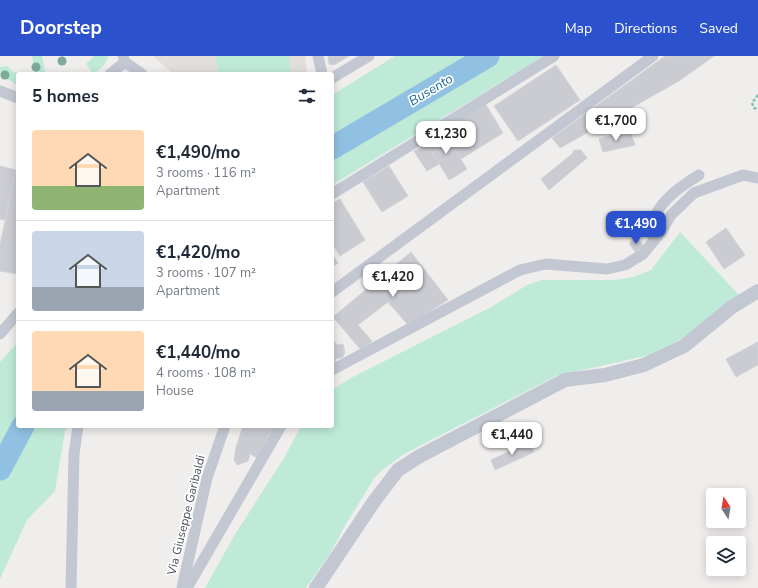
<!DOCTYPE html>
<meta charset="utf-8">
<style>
:root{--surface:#fff;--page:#f2f2f3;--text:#1f2937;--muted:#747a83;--line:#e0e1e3;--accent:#2b52cc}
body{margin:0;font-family:"Nunito Sans",sans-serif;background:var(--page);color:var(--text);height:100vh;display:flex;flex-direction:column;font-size:15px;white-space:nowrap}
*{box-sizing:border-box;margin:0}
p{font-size:13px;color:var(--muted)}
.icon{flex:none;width:22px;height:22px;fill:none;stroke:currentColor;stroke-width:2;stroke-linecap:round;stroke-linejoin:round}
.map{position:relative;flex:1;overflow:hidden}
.sheet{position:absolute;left:16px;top:16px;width:318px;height:356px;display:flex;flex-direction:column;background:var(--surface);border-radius:4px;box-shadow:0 2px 10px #0003}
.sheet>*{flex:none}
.needle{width:26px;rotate:348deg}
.buttons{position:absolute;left:706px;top:432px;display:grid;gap:8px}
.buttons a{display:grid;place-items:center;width:40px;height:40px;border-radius:4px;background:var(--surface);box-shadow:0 2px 10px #0003;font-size:20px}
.price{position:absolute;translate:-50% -34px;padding:0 9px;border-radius:8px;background:#fff;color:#222;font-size:13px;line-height:26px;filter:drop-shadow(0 1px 2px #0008)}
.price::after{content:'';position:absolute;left:50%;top:24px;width:12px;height:9px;margin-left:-6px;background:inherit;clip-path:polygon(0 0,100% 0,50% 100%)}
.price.selected{background:var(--accent);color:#fff}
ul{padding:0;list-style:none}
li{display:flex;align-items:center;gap:12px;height:100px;padding:0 16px}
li+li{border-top:1px solid var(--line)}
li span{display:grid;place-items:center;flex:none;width:112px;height:80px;border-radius:4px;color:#555}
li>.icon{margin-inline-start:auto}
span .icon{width:48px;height:48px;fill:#fffc;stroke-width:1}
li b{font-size:17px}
h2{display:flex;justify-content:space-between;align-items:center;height:48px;padding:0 16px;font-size:17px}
header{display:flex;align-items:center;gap:24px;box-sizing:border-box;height:56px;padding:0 20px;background:var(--accent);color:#fff}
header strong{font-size:19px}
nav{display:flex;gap:22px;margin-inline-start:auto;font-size:14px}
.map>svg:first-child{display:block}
.education{fill:#e1dfde}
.green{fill:#bfead8}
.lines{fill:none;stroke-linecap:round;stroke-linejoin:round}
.river{stroke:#91c1e2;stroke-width:23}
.building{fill:#cbccd2;stroke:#d2d2d8}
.path{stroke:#7bc4ae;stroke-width:2.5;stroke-dasharray:3 2;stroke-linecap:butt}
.minor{stroke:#c2c7d1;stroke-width:11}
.tertiary{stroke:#c2c7d1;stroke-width:14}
.tree{fill:#7eaa9c}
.labels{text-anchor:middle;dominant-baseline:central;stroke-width:3.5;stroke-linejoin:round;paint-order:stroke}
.street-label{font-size:12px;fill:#474d59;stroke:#fff}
.water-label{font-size:13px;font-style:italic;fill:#1a6699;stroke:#fff}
</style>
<header>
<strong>Doorstep</strong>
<nav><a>Map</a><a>Directions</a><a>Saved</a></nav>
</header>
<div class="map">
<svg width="758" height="532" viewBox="0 0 758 532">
<rect width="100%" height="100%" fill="#f0eeed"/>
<!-- education -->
<path class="education" d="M153,0H305L307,18H173Z"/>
<!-- green -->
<path class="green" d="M32,0H42L45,16L35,18Z
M94,0H108C106,9 100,13 93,18L86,8Z
M216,0H289L291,18H218Z
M395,0H544L332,129V39Z
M7,10L12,15L19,17L16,28L0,19V11Z
M680,176L740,240C711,261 683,286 650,299L556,320L404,398L385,412L375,421L346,468L329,499L306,532H205L234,480L284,402L301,370H332V334L349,323L493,250L527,229L542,224H615L633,221L651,214Z
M18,286V370H68L65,375L55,435L27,464L0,523V306Z"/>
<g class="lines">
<!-- river -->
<path class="river" d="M332,92L488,0
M0,413L23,370"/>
</g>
<!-- building -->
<path class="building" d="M328,0H349L334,9L329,8Z
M665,0H714L679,25L560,92L552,82Z
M556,9L580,44L518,85L494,50Z
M485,47L503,77L461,103L442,74Z
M442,74L467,113L449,124L425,84Z
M631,78L635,89L603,96L599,83L613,79Z
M427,88L439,108L427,115L414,95Z
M574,94H581L587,102L549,134L541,123L572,98Z
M0,110L16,114L5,164L0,163Z
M389,110L408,140L382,156L363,126Z
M16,114H18V218L0,215V189Z
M340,143L365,184L340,200L332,187V148Z
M726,172L745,199L724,213L706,186Z
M637,181L644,190L635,196L629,187Z
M411,196L448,244L408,269L388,246L358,269L372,285L361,294L333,261Z
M332,198L338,207L332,211Z
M334,285L337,289L343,288L345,296L343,301L335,303L336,309L332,311V286Z
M758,286V309L736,321L726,303Z
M243,370H278L275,378L270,376L258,402L250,398L248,405L237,409L234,404L236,391Z
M529,386L534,396L495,414L491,404Z"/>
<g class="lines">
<!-- path -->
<path class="path" d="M758,39L752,47L754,52L758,53"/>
<!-- minor -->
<path class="minor" d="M318,0L322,18
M125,6L142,18
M110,18L125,6L123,0
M332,22L369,0
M0,35L18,42
M332,138L554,0
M654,185C653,181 652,176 652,172C654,148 681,130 699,119
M332,236L653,0
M0,278L18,257
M332,314L520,214L546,208L607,213L625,209L643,198L661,176L671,159L694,137L743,119L758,122
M71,532L74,398L78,370
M182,532L207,422L225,370
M187,532L281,370"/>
<!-- tertiary -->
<path class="tertiary" d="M316,532L375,444L398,414L420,400L565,324L605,319L644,309L684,290L732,251L758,235"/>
</g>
<!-- trees -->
<g class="tree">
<circle cx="62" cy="5" r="4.5"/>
<circle cx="36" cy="11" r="4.5"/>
<circle cx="5" cy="19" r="4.5"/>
</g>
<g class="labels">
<!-- street labels -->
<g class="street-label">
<text transform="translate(186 459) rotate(-76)">Via Giuseppe Garibaldi</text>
</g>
<!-- water labels -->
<g class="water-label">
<text transform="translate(431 34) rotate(-31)">Busento</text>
</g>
</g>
</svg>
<div class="buttons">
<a><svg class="needle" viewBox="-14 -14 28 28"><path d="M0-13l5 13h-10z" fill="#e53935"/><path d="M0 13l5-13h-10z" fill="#747a83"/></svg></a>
<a><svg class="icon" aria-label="layers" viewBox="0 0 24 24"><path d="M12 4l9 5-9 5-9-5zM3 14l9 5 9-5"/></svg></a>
</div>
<b class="price" style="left:616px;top:86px">€1,700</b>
<b class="price" style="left:446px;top:99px">€1,230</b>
<b class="price selected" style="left:636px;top:189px">€1,490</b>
<b class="price" style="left:393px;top:242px">€1,420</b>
<b class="price" style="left:512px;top:400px">€1,440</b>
<section class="sheet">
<h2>5 homes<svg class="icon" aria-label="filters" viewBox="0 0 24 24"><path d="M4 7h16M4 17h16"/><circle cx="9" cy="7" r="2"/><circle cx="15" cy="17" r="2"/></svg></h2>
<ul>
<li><span style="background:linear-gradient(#ffd9b3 70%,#8fb573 0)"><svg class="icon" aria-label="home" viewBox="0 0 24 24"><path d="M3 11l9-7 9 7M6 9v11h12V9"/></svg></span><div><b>€1,490/mo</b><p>3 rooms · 116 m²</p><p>Apartment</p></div></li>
<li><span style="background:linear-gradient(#c9d6e8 70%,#9aa5b1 0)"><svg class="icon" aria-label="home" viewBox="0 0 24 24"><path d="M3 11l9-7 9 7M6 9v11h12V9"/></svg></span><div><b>€1,420/mo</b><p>3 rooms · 107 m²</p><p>Apartment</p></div></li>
<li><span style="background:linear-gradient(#ffd9b3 75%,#9aa5b1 0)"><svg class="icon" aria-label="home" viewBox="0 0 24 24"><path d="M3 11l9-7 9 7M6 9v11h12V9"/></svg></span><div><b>€1,440/mo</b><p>4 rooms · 108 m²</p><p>House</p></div></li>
</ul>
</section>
</div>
